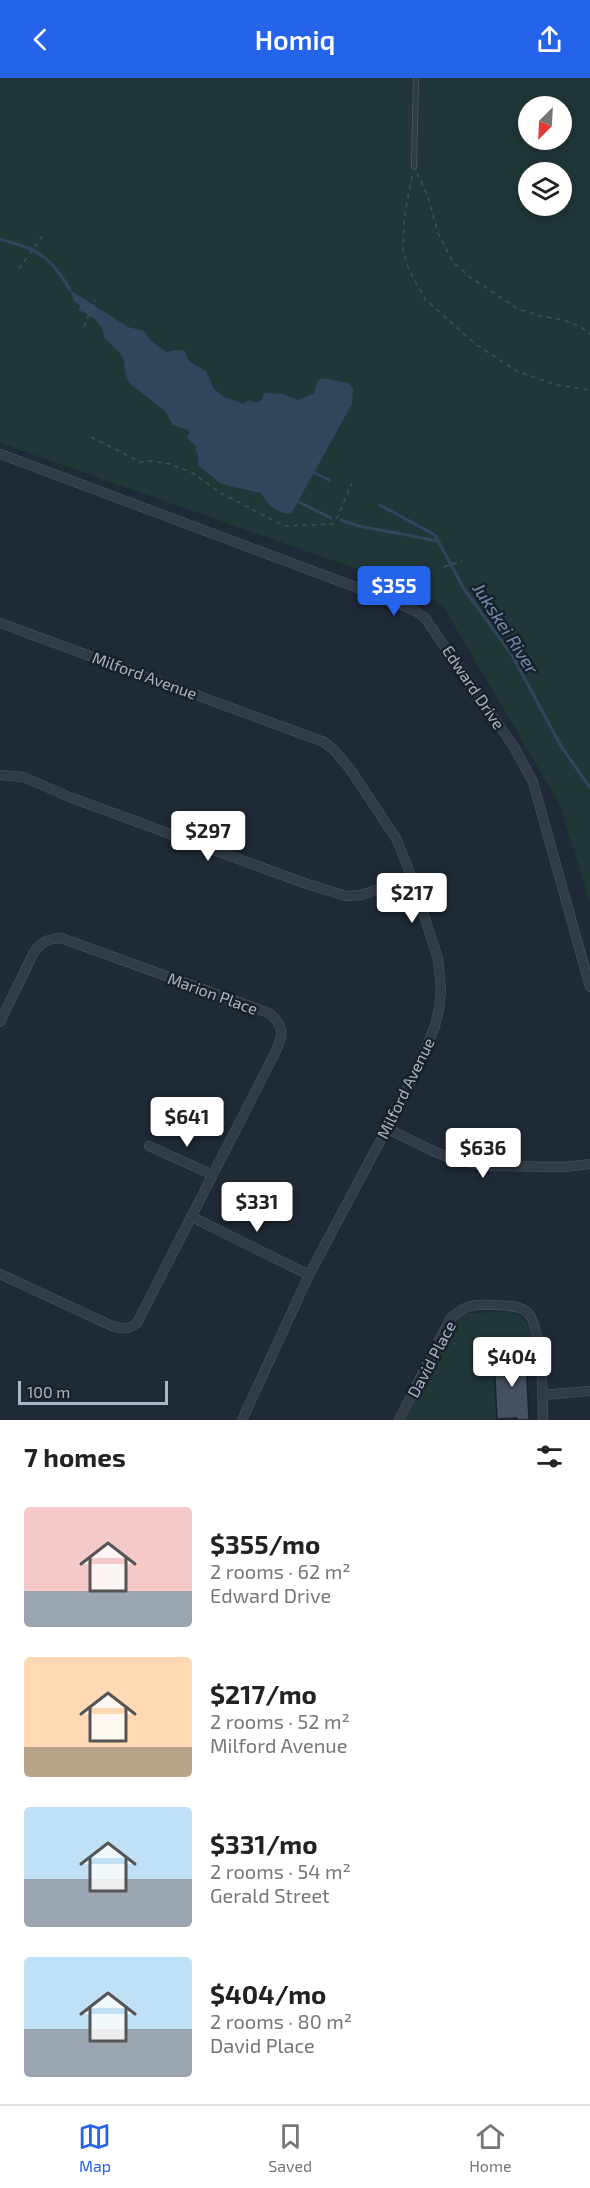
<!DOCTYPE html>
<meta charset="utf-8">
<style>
:root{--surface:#fff;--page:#f6f6f6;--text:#222;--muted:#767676;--line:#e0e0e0;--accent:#2563eb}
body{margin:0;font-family:"Exo 2",sans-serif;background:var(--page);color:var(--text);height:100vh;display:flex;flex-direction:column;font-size:22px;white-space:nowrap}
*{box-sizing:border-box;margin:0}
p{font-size:20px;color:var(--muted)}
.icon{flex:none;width:33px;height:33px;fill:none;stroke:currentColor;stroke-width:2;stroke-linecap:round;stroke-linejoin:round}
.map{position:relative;height:1342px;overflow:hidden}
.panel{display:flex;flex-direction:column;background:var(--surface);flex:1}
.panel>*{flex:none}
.needle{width:39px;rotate:204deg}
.controls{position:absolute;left:518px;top:18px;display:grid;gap:12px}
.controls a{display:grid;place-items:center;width:54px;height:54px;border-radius:50%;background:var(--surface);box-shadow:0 3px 15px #0003;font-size:30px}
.scale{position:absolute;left:18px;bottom:15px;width:150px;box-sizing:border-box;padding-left:6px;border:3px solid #abb6c4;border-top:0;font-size:16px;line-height:21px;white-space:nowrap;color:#abb6c4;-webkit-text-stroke:4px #18212b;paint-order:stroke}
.price{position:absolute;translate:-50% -51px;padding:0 14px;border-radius:6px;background:#fff;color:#222;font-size:20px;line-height:39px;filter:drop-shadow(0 2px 3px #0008)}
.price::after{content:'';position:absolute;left:50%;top:36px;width:18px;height:14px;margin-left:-9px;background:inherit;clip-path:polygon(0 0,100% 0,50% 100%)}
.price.selected{background:var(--accent);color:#fff}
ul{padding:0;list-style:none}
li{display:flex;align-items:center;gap:18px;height:150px;padding:0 24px}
li span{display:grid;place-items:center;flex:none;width:168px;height:120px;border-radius:6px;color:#555}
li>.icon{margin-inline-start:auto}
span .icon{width:72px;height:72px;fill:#fffc;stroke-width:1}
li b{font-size:26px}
h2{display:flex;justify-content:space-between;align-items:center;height:72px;padding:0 24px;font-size:26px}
header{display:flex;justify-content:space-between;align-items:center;height:78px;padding:0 24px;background:var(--accent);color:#fff;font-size:27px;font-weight:600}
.dock{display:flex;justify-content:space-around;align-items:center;height:84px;border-top:2px solid var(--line);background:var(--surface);font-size:16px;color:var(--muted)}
.dock a{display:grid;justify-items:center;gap:3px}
.dock .selected{color:var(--accent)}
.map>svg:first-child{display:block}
.green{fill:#203637;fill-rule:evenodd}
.water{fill:#31475e}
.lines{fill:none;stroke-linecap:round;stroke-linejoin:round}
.stream{stroke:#31475e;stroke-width:3}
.building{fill:#445160;stroke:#1a232d;stroke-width:1.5}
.service-casing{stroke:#4f5965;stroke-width:6}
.minor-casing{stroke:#4f5965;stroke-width:10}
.path{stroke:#3e5355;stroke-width:1.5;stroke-dasharray:4.5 4.5;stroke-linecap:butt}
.service{stroke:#323c46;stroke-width:4.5}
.minor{stroke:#323c46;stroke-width:9}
.labels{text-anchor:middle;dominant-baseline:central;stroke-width:5;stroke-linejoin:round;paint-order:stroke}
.street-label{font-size:16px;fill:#abb6c4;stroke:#18212b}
.water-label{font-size:18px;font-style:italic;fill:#738fad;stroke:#18212b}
</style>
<header><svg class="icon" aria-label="back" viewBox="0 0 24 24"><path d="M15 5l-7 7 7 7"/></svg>Homiq<svg class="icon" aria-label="share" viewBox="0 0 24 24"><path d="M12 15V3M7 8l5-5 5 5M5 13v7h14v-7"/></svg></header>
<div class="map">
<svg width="590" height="1342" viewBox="0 0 590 1342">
<rect width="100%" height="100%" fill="#1e2a36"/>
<!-- green -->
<path class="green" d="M0,0H590V824L559,725L444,530L419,513L0,365ZM528,28H561V62H528ZM528,94H561V128H528Z
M512,1234C534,1245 531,1253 532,1276L512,1274V1277L493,1279L498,1342H405L450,1250L460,1238L466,1235Z"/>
<!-- water -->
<path class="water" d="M70,212L128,249L144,253L151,263L166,274L176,272L185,273L189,283L206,293L214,311L224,319L244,326L249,322L256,325L262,322L264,315L283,316L298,322L314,315L317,304L321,300L349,305L353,310L352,326L291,436C276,435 268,428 261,415L221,406L198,387V377L195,372L197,369L187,360L190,353L173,347L165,333L129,305L125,295L124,283L120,275L104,259L102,250L95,241L79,232L80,228L74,223Z"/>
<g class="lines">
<!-- stream -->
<path class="stream" d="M0,161C7,164 15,165 23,168C46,176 58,191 70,212
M315,395L329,402
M299,424L331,440
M380,427L435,457L464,511L512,577L561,668L590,710
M341,442L359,448L438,463"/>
</g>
<!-- building -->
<path class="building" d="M526,1277L529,1342H517V1340L497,1341L494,1280Z"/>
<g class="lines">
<defs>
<path id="service" d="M414,89L416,0"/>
<path id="minor" d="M0,376L390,522L412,531L425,540L514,669L533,704L590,909
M0,545L324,664L334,672L350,691L397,762L412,800L438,881L441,911L439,931L435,948L424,975L403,1020L309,1197L242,1342
M0,697L23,699L72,720L304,805L346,818L361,817L412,800
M0,944L34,874C42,864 47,861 61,860L269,935C284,948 284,955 276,973L137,1245C129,1252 122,1251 112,1248L0,1196
M386,1050L435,1074L453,1081L487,1088L564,1089L590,1086
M149,1068L213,1097
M192,1139L309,1197
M542,1317L590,1313
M399,1342L450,1241C465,1226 475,1226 496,1227C506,1228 519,1227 527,1234C542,1246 543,1321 543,1342"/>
</defs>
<!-- service casing -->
<use href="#service" class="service-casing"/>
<!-- minor casing -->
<use href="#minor" class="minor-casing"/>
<!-- path -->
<path class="path" d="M417,95L427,116L438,155L453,184L470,199L518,231L541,238L563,242L581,249L590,256
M412,98L404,140L403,172L409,192L425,221L475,266L517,293L556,307L590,312
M19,191L43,157
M84,249L95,221
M91,359L140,384L150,383L170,386L193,395L219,414L284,448L332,446L338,438L352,405
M444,489L462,483"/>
<!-- service -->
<use href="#service" class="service"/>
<!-- minor -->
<use href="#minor" class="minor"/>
</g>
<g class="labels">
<!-- street labels -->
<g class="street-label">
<text transform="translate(145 597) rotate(20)">Milford Avenue</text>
<text transform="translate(474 609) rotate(56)">Edward Drive</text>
<text transform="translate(213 915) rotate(20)">Marion Place</text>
<text transform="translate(405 1010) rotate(-64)">Milford Avenue</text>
<text transform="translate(431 1281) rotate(-62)">David Place</text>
</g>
<!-- water labels -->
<g class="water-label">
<text transform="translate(506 550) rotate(57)">Jukskei River</text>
</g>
</g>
</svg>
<div class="controls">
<a><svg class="needle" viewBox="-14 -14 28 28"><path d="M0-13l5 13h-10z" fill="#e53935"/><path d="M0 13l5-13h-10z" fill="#767676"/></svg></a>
<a><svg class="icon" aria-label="layers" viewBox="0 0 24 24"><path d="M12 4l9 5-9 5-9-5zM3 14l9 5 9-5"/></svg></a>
</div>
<div class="scale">100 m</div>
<b class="price selected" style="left:394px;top:539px">$355</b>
<b class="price" style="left:208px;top:784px">$297</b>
<b class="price" style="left:412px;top:846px">$217</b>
<b class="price" style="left:187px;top:1070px">$641</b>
<b class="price" style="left:483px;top:1101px">$636</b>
<b class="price" style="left:257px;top:1155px">$331</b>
<b class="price" style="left:512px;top:1310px">$404</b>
</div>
<section class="panel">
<h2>7 homes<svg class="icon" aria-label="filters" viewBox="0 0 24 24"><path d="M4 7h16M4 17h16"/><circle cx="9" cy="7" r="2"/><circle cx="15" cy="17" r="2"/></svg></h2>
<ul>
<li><span style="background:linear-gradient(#f6c9c9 70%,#9aa5b1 0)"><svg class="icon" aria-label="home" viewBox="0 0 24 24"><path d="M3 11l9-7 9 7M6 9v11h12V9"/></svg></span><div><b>$355/mo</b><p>2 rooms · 62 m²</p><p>Edward Drive</p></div></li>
<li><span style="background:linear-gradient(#ffd9b3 75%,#b9a48a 0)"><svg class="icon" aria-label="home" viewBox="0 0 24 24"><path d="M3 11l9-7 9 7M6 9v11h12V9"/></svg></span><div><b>$217/mo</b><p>2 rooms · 52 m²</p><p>Milford Avenue</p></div></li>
<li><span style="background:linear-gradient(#bfe0f5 60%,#9aa5b1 0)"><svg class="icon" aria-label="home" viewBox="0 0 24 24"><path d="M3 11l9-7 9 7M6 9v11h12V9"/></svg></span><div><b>$331/mo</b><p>2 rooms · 54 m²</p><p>Gerald Street</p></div></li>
<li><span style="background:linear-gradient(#bfe0f5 60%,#9aa5b1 0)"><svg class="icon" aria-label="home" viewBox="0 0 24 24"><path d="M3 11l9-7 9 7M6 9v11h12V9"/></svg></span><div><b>$404/mo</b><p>2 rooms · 80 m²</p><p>David Place</p></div></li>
</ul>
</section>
<nav class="dock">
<a class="selected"><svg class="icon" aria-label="map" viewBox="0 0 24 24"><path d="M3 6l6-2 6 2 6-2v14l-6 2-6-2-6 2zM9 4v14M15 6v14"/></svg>Map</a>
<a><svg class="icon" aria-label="saved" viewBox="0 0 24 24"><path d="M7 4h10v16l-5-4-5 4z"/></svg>Saved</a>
<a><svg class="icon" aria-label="home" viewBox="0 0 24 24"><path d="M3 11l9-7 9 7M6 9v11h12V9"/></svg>Home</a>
</nav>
